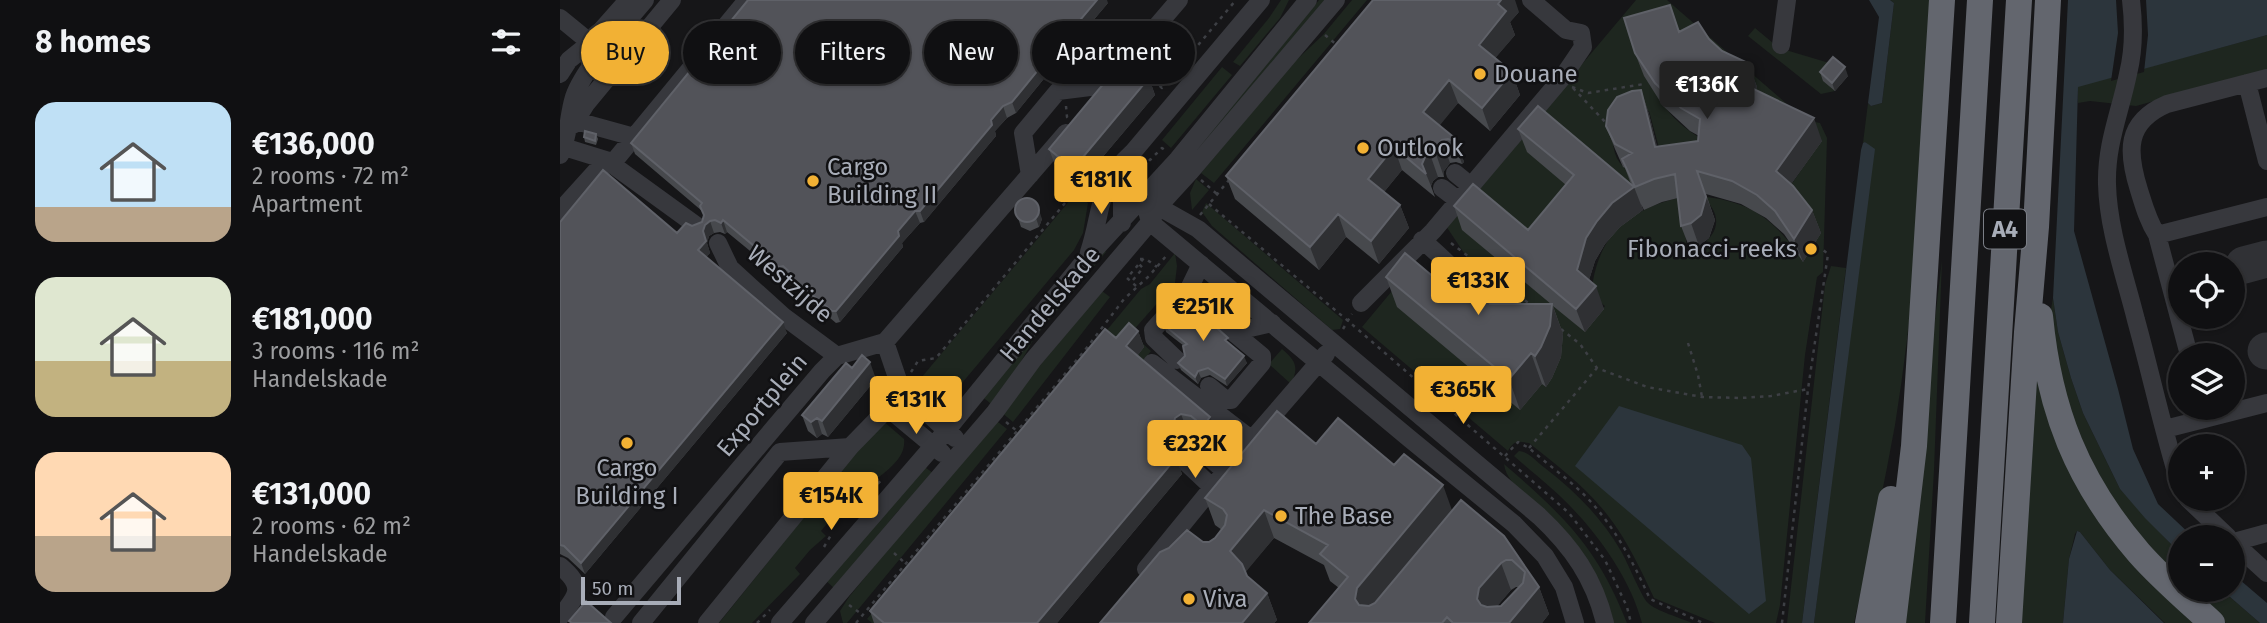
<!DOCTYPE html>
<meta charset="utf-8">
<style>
:root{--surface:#101012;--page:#1e1e20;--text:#f1f3f6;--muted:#9c9d9f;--line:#303032;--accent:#f2b134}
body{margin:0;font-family:"Fira Sans",sans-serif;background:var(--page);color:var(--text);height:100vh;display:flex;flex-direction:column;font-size:26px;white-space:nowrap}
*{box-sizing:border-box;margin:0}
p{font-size:23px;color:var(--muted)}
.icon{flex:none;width:38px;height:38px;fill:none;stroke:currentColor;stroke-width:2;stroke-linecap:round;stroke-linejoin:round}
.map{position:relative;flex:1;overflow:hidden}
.side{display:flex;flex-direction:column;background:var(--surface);width:560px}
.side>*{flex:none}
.banner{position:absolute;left:21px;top:21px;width:665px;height:63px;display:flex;gap:14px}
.buttons{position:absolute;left:1608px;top:252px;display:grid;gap:14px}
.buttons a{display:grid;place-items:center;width:77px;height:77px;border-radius:50%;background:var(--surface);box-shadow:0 2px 5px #0004,0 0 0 2px var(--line);font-size:35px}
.scale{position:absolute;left:21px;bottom:18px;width:100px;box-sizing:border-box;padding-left:7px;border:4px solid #a8adb8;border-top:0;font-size:19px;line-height:24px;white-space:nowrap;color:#a8adb8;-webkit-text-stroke:5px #111113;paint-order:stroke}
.price{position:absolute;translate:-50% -60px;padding:0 16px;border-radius:7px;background:var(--accent);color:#111;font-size:23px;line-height:46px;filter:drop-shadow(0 2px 4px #0008)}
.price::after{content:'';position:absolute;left:50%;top:42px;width:21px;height:16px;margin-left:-10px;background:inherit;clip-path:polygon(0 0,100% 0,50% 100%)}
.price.active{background:#222;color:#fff}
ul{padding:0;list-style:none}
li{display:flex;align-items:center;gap:21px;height:175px;padding:0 35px}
li span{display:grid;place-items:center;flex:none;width:196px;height:140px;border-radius:21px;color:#555}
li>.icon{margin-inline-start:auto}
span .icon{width:84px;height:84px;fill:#fffc;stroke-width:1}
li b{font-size:30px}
h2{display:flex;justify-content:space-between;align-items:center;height:84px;padding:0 35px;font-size:30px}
.chip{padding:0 24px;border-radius:32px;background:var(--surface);box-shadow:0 2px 5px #0004,0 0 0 2px var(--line);font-size:24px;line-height:63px}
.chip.active{background:var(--accent);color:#111}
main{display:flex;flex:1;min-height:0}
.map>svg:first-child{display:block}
.green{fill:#1e261f;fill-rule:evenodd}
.water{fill:#2c353c}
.pier{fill:#161618}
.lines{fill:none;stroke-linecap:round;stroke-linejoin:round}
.taxiway{stroke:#303135;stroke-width:37}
.path{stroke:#3d3f44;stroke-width:2.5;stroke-dasharray:3.5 5;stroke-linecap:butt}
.minor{stroke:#37383d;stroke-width:18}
.highway{stroke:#63666e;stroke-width:26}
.wall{fill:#47494d;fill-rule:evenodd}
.shaded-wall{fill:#2f3033}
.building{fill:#525359;stroke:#5f6168;stroke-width:2;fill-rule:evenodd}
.poi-dot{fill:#f2b134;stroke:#111113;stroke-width:2.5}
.labels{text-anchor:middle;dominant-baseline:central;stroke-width:5;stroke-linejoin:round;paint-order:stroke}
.shield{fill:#111113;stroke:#7b7e86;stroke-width:2}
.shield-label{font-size:23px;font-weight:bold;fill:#a8adb8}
.poi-label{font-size:24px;fill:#a8adb8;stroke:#111113;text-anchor:start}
.street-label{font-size:24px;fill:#a8adb8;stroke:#111113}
</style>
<main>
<section class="side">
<h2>8 homes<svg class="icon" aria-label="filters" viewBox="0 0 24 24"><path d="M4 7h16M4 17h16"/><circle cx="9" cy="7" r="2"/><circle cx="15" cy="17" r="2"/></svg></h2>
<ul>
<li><span style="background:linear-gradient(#bfe0f5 75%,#b9a48a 0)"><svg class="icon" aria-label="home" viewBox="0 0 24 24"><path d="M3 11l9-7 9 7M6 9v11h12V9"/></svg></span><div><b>€136,000</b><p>2 rooms · 72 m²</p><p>Apartment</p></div></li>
<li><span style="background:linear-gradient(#dfe7d0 60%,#c2b280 0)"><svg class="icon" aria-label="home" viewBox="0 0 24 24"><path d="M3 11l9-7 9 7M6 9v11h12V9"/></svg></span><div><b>€181,000</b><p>3 rooms · 116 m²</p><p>Handelskade</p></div></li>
<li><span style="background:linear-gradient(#ffd9b3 60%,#b9a48a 0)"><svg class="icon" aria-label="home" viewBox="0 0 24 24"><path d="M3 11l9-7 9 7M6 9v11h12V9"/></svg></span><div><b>€131,000</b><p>2 rooms · 62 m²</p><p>Handelskade</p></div></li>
</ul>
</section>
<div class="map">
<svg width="1707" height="623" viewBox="0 0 1707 623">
<rect width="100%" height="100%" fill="#161618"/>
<!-- green -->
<path class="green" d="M721,0H729L720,18L680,66L673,62L709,18Z
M759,0H767L630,163L627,160Z
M792,0H807L654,183L641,173L730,66L763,35Z
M1076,0H1107L1235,111L1249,121L1260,123L1267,138L1263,272L1257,277L1245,355L1220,605L1216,623H1155L1094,598C1081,570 1068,542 1049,517C1028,489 997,465 969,443C958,441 954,440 948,451L802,327L842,279L928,309L910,262L886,226ZM1080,59L1261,141L1233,182L1218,189L1251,219L1261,232L1243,260C1213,219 1193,202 1140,196C1168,215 1157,243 1127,251L1122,197C1066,210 1037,236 1031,295L1045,306L1030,324L990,260L1034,207L966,150L1065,185L1078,179L1076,175C1061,168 1054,158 1053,142L1082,112L1089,111L1105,170L1146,141C1111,123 1093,95 1080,59Z
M1330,0H1374C1364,141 1358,284 1335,425C1323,491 1309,557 1294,623H1254L1273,468L1306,142L1303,143L1308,103L1311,106L1322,103L1334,3Z
M1195,28L1219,48L1276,65L1275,91L1261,94L1188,36Z
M1707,35V70L1576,106L1530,101L1518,103V86Z
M662,67L672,75L611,148L602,140Z
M636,179L649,190L632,210L630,193Z
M516,193L528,203L523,233L514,250L397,389L386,380L378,379L367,387L356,384Z
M646,203L783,320L780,329L772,330L652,226L642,212Z
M543,249L546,252L475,337L435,407L420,395Z
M615,253L617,266L615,283L571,333L591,351L577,369L319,623H312L307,619L581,289L590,284Z
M1382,260L1374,470L1365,623H1339Z
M1271,266L1286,268L1242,623H1227L1265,285Z
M542,291L550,297L453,422L441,412Z
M1493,298L1498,332L1511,378L1523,413L1560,489L1607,540L1620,553V580L1569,523L1532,465L1503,400L1489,320Z
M722,349C736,361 739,367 731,384L709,364Z
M1477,357L1488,405L1636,623H1605L1550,570L1520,532L1517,531L1515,534L1509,559L1503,623H1461Z
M434,419L447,429L287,623H283L280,611L289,597Z
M322,420L344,439C347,462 318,475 304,490C294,500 285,513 276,524L270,520L261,531L266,536L250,550L235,568L240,574L192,623H159Z
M959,451C969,452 977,462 985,468C1016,492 1041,517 1061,551C1067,561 1082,598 1088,603C1096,611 1121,618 1132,623H1082C1071,581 1041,538 1011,507C994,489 973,473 954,456Z
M944,464C1004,516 1037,547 1067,623H1054C1046,588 1013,544 989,516C975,499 947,487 944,464Z
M362,465L377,476L338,511L274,588L265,580Z
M1631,590H1662L1700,623H1666Z"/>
<!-- water -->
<path class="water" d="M1309,0H1330L1334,3L1322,103L1311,106L1308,103L1319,17Z
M1508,0H1707V35L1518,87L1514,231L1558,389L1573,449L1598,504L1633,537H1620V553L1585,518L1560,489L1523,413L1511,378L1498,332L1493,298Z
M1305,142L1315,149L1254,623H1242L1301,150L1303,143Z
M1059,406L1182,445L1191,458L1206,601L1189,614L1015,466Z
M1517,531L1520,532L1550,570L1604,623H1503L1509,559Z
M1673,574L1707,603V623H1700L1662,590H1673Z"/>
<!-- pier -->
<path class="pier" d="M1556,0H1586L1588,35L1584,72L1551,81L1558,33Z"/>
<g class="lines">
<!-- taxiway -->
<path class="taxiway" d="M1684,265L1707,259
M1706,351H1707"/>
<!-- path -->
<path class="path" d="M765,35L778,46
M491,66L502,75
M579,73H585L602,88L676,0
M1012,87L1028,93L1084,84
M1013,88L1047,124
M506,106L507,117L509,119
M589,159L590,160L602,148L606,151
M641,180L657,194
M515,191L520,195H528
M649,204L787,320L1009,513L1045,560L1067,607L1071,623
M640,215L669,180
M891,243L971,305
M580,259H586L597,267
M573,280L583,268L579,264
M576,286L567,278L584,258
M783,329L792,314
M1001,329L1020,344L1037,368L1087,387L1142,397L1181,398L1211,396L1248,389
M1128,343L1138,375L1142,397
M351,372L358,361L376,358L515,191L517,188L496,170
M372,395L379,386L395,396L397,395
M446,422L457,431
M969,448L1037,368
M945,456L958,442L969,448C989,466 1013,482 1031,502C1057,531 1074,564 1090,599L1143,623
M305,495L323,479
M264,547L271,535
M334,553L346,564
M289,605L303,615
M197,623L210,610
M296,623L525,350L564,299L589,276L607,255
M1222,623L1248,389L1268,254L1262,249"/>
<!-- minor -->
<path class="minor" d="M1571,0C1574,25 1574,50 1568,74C1560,113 1546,144 1547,184C1548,229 1565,276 1576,320C1591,374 1603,431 1620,485
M0,18L38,49
M1221,45L1227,0
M0,74L9,60L30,43L68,0
M553,77L619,0
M1687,83L1707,161
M16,121L74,137
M13,125L26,104L112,0
M4,147L46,160L137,226
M0,155C9,137 8,116 14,97C23,69 65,24 85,0
M51,165L187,0
M895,173L911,186
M470,175L463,133L498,91L546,85
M882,188L899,201
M590,202L638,229L979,516C1012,547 1034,578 1045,623
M0,211L46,160
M587,211L590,222L850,439L954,524L985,556L1004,587L1015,623
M562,223V195L572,155
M1597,235L1707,207
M862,240C888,262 902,275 915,306
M158,243L170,268L223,316L277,356
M529,252C543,210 536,185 573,152L701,0
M641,264L628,291L673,332L712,323
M801,303L873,231L1002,78L1023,47L1021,33L1006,30L971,0
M325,342L341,389L395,438
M1629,355L1597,235C1588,221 1584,206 1579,190C1567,152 1565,122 1607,104L1707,78
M617,360L594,338L593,330L628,291
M592,363L692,440
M649,386L666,400H671L702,363V356L673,332
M1605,429L1707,403
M630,441L666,472
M618,455L653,488
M1628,499L1668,537
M1673,542L1707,573
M1674,542L1707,533
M0,566C25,587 18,595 0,617
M586,569L683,450L766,354
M54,617L262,371L277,356L325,342L506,133
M81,623L220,452L290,447
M147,623L290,447L328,408L382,453
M220,623L387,430L526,259L618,159L748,0
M254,623L435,412L473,360L590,222L599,206L631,171L776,0"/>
<!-- highway -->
<path class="highway" d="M1480,316C1489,410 1517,481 1579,553C1601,578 1627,600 1652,623
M1308,623L1331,499
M1333,623L1354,446L1382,0
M1383,623L1420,0
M1422,623L1459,0
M1449,623L1467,332L1476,227L1488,0"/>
</g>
<!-- wall -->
<path class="wall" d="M548,3L498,62L496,60L487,72V75L456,113L447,118L435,131L436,136L364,222L360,223L342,243L343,247L280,322L276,323L238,291L236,286L227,278H223L167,232L165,234L160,232L154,233L149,236L147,243L150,253L146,257L227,333L25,574L8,558L0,554V222L117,233L142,222L144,216L142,211L75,154L71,143Z
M959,12L950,22L955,35L935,58L952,72L960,95L930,131L898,103L879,125L896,139L904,162L902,164L896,162L890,163L884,171V177H878L873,181L871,186L875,197L842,170L824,192L840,205L849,228L819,264L786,237L759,270L675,199L666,176Z
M1120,31L1149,39L1162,51L1188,63L1197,87L1196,90L1262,141L1231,184L1252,210L1261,233L1243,262L1224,234L1206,218L1181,204L1146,194L1155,220L1149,238L1139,246L1130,249L1121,226L1118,198L1102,202L1084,210L1081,204L1083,210L1060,227L1045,244L1035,261L1029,280L1044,309L1025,332L993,306L1003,334L1001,357L992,378L986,387L982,384L960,410L837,307L826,277L889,290L930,304H991L902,230L894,206L968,230L1006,185L967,152L958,129L1071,184L1065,168L1063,167L1055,149L1046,126L1081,90L1089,114L1097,147L1138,141L1139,136L1130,131L1103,106L1084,76L1075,53Z
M1260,72L1288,76L1275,91L1263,81Z
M589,78L595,95L519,185L495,165L489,149Z
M36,134L38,139L36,145L25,142L24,137Z
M455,209L482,219L479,227L470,231L461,227Z
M647,290L684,313L685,317L676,320L649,295Z
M604,325L670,345L687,363L667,386L650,375L641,378L638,384L621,370L618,363L625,356L624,346L606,332Z
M578,331L584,347L577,356L656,433L648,442L637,432L627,430L621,434L619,444L609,448V450L616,458L622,474L497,623H314L310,611L556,338Z
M292,368L316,379L268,437L262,434L257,438L248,431L242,415Z
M756,444L834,465L892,510L901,500L979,587L989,614L982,623H749L779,588L770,581L764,565L714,538L685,572L687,576L707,593L717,620L714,623H540L643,542H649L655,538L662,530L655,525L645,498ZM956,587H959L941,606H937L951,590Z"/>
<!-- shaded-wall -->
<path class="shaded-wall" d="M537,0H547L548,3L498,62L494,51Z
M941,0H955L959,12L950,22L955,35L927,68L919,45L938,4Z
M492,49L496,60L487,72V75L456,113L452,102Z
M1188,63L1197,87L1191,108L1183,84Z
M1285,67L1288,76L1275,91L1272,83Z
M952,72L960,95L930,131L922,108Z
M589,78L595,95L519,185L513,169Z
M889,80L898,103L872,135L863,112Z
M1081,90L1089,114L1103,170L1095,147Z
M443,106L447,118L435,131L436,136L364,222L360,211Z
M1254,118L1262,141L1224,194L1216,171Z
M896,139L904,162L902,164L894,141Z
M882,140L890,163L884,171V177L876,154V147Z
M834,147L842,170L816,202L808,179Z
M870,154L878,177L873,181L871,186L862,164L865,157Z
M1137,171L1155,220L1149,238L1139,246L1131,223Z
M1074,187L1083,210L1060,227L1045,244L1035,261L1025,293L1017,270L1026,238L1037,221L1052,203Z
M840,205L849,228L819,264L811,241Z
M479,210L482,219L479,227L476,218Z
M1252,210L1261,233L1243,262L1234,239Z
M355,211L360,223L342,243L343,247L280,322L276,311L338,231Z
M778,214L786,237L759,270L750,247Z
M163,220L167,232L165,234L161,223Z
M150,221L154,233L149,236L147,243L150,253L142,262L138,250L145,225Z
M1036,286L1044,309L1025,332L1016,309Z
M992,304L1003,334L1001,357L992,378L986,387L975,356Z
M223,322L227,333L25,574L21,563Z
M578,331L584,347L572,363L566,346Z
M971,353L982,384L960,410L949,379Z
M684,356L687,363L667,386L665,379Z
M310,362L316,379L268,437L262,421Z
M638,371L641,378L638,384L635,377Z
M621,414L627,430L621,434L619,444L613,427L615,418Z
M650,417L656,433L648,442L643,426Z
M257,418L262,434L257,438L251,422Z
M603,431L609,448L607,459L601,442Z
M616,458L622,474L497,623H477Z
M883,485L893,513L807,616L795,599L797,588Z
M704,510L714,538L680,579L670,551Z
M941,563L951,590L929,616L917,599L919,588Z
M979,587L989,614L982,623H949Z
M707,593L717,620L714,623H682Z"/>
<!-- building -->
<path class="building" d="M188,0H537L494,51L492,49L482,60L483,64L452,102L443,106L431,120L432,125L360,211H355L338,231L339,236L276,311H272L234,280V276L223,266L219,267L163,220L161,223L155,220L150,221L145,225L143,231L146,241L138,250L223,322L21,563L4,546L0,545V222L43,170L117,233L126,223L132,226L142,222L144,215L140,206L142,203L71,143Z
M813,0H941L938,4L946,11L919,45L952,72L922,108L889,80L863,112L896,139L894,141L888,139L882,140L876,147V154H870L865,157L862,164L866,174L834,147L808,179L840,205L811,241L778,214L750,247L666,176Z
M1110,5L1119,32L1138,22L1149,39L1162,51L1188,63L1183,84L1254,118L1216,171L1233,186L1252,210L1234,239L1215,211L1197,195L1172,181L1137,171L1146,197L1141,215L1131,223L1121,226L1115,174L1094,179L1075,187L1062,159L1072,153L1055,144L1046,126L1048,110L1057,97L1072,91L1081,90L1095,147L1138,141L1140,119L1121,108L1095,83L1075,53L1064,18Z
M1273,57L1285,67L1272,83L1260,72Z
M565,58L589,78L513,169L489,149Z
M978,106L1074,187L1052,203L1037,221L1026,238L1017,270L1036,286L1016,309L894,206L913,184L968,230L1014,175L958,129Z
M25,131L36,134L35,141L24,137Z
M455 210a12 12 0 1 1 24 0a12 12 0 1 1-24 0Z
M845,253L889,290L898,285L903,287L912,283L924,291L930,304H992L990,326L981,347L975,356L971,353L949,379L826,277Z
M652,287L684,313L675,315L647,290Z
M627,301L668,338L665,340L684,356L665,379L648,368L638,371L635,377L618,363L625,356L623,346L627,344L604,325Z
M569,323L578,331L566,346L650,417L643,426L631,416L621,414L615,418L613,427L603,431L601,442L616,458L477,623H324L310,611L545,329L556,338Z
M302,355L310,362L262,421L257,418L251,422L242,415L286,363L292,368Z
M717,411L756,444L778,418L834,465L844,454L883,485L797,588L795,599L799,605L809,606L815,603L901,500L944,536L979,587L949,623H893L887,617L882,623H749L788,577L760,554L768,545L704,510L670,551L682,564L687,576L707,593L682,623H540L600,552L609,548L627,530L643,542H649L655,538L665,525L667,515L663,509L645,498ZM946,560H952L965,572L963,583L941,606L927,607L921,605L917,599L919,588L941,563Z
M26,601L51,623H12L9,621Z"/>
<!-- markers -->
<g class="poi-dot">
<circle cx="920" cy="74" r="7"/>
<circle cx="803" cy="148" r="7"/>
<circle cx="253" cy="181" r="7"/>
<circle cx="1251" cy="249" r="7"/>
<circle cx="67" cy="443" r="7"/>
<circle cx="721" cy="516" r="7"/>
<circle cx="629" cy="599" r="7"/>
</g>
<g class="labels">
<!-- shield labels -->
<rect class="shield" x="1424" y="209.5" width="42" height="39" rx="5"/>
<g class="shield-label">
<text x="1445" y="229">A4</text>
</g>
<!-- poi labels -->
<g class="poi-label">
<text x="934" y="74">Douane</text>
<text x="817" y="148">Outlook</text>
<text x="267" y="167">Cargo<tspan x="267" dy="28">Building II</tspan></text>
<text x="1237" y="249" text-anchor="end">Fibonacci-reeks</text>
<text x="67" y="468" text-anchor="middle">Cargo<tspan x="67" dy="28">Building I</tspan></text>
<text x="735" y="516">The Base</text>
<text x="643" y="599">Viva</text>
</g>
<!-- street labels -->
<g class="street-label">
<text transform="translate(230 284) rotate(41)">Westzijde</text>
<text transform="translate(490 304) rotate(-50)">Handelskade</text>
<text transform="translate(202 405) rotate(-50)">Exportplein</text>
</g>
</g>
</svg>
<div class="buttons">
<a><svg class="icon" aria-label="locate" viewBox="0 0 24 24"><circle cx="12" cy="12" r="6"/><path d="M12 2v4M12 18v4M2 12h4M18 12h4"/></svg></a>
<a><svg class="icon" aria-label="layers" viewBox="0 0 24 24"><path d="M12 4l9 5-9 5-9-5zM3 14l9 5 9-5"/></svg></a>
<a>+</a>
<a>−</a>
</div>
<div class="scale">50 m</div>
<b class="price active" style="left:1147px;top:121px">€136K</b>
<b class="price" style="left:541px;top:216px">€181K</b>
<b class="price" style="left:918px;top:317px">€133K</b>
<b class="price" style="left:643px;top:343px">€251K</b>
<b class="price" style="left:903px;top:426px">€365K</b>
<b class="price" style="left:356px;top:436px">€131K</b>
<b class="price" style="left:635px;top:480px">€232K</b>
<b class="price" style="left:271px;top:532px">€154K</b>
<div class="banner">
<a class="chip active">Buy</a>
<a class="chip">Rent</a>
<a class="chip">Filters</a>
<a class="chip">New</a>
<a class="chip">Apartment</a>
</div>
</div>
</main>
